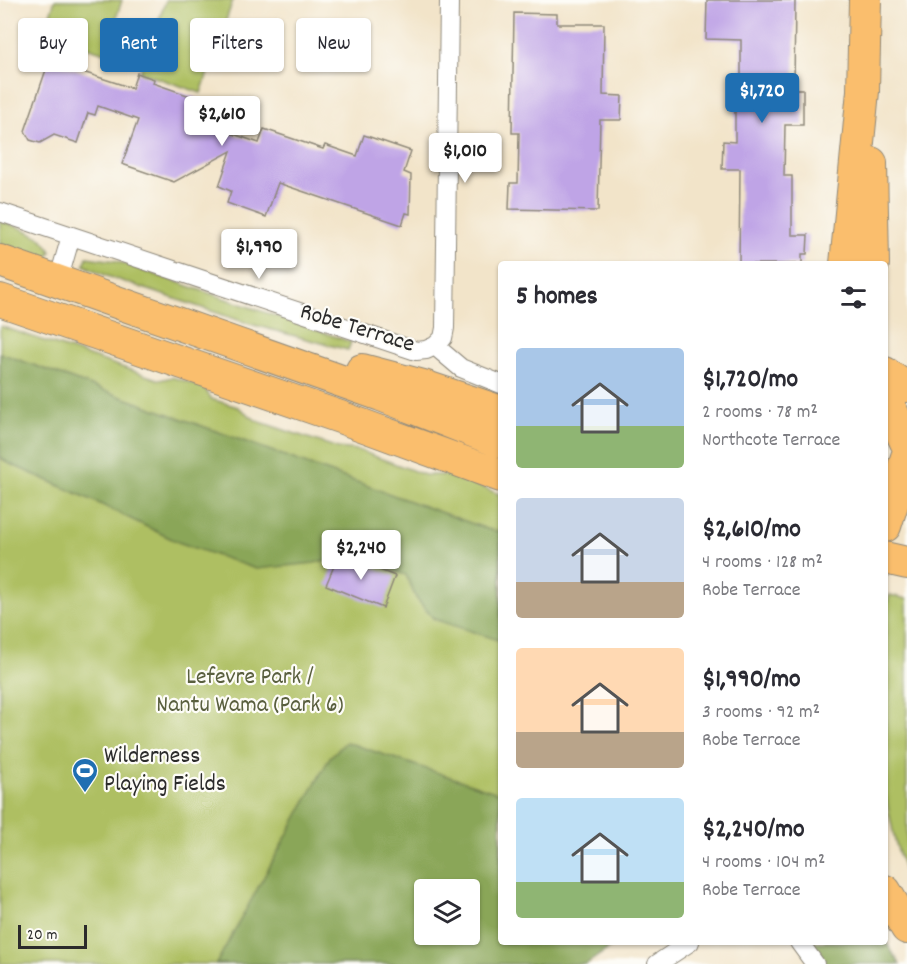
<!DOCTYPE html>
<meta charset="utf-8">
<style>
:root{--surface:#fff;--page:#f7f7f7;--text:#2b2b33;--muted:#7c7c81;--accent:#1f6fb2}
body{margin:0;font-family:Dekko,sans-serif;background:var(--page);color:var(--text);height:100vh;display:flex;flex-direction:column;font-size:22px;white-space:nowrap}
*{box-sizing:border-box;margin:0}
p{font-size:20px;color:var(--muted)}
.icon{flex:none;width:33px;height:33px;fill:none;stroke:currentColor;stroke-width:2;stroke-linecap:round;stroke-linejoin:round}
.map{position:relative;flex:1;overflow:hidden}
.side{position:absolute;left:498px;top:261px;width:390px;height:684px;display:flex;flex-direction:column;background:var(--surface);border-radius:6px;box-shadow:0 2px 4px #0004}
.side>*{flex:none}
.banner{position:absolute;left:18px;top:18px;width:390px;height:54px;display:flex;gap:12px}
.tools{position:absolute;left:414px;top:879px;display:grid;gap:12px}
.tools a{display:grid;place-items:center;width:66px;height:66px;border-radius:6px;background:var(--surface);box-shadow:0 2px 4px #0004;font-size:30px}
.scale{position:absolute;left:18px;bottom:15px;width:69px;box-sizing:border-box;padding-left:6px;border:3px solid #2b2b2b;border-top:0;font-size:16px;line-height:21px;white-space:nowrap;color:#2b2b2b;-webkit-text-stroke:4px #fdfcf7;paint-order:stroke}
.price{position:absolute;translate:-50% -51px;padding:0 14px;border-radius:6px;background:#fff;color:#222;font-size:20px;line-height:39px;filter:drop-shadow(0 2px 3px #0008)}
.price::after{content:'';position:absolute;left:50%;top:36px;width:18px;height:14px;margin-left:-9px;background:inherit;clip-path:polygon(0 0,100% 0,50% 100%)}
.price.selected{background:var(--accent);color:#fff}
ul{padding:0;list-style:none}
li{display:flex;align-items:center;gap:18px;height:150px;padding:0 18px}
li span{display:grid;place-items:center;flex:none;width:168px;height:120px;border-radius:6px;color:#555}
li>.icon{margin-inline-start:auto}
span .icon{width:72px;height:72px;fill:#fffc;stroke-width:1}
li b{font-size:26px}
h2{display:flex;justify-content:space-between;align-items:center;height:72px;padding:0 18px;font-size:26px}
.pill{padding:0 21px;border-radius:6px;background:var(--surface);box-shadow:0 2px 4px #0004;font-size:21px;line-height:54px}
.pill.selected{background:var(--accent);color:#fff}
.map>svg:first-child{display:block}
.green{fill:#aebf62;stroke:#6c7546;stroke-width:1.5;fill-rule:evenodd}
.forest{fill:#8aa658;stroke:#5a6842;stroke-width:1.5;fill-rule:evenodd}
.building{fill:#bfa4e6}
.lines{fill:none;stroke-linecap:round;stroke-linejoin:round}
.minor-casing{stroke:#8e887a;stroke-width:20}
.trunk-casing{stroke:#8e887a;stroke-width:34}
.minor{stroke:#fff;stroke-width:18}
.trunk{stroke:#fabe6d;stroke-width:32}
.labels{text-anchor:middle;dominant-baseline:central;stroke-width:4.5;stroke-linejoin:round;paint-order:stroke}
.street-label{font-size:24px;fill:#2b2b2b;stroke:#fdfcf7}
.park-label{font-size:24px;fill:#595f3e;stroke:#fdfcf7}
.poi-label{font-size:24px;fill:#2b2b2b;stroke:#fdfcf7;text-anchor:start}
</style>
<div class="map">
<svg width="907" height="964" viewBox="0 0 907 964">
<rect width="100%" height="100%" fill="#fdfcf7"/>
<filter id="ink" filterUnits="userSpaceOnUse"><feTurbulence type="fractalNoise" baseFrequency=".0167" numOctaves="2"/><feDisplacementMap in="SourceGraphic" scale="12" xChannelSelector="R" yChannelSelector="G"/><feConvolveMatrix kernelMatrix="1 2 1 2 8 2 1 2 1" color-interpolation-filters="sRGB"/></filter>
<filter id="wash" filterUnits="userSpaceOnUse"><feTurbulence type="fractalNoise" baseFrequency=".008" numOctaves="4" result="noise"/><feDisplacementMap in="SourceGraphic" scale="24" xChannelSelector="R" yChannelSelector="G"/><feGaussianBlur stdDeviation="1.35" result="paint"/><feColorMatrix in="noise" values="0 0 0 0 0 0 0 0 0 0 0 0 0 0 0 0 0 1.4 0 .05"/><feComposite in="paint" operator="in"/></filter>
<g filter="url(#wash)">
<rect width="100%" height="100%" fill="#f2e4c9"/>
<!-- green -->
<path class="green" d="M55,0H122L105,53L44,33Z
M166,0H233L201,93L140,72Z
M0,221C16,227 46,234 51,252L45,261L0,245Z
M87,257L116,261L351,342L348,350L250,324L107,276L84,265Z
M0,326L160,380L172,377L204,387L211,399L238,407L257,421L338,448L358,450L425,475H453L501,495V942H618L586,964H0ZM424,890H470V934H424Z
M890,595L907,599V879L895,841L885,793V607Z"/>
<!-- forest -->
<path class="forest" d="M0,353L487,529L501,532V641L434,619L416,598L406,575L368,562L342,557L314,563L256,569L178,542L92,500L8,463L0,457Z
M346,742L501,794V942H618L586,964H216L330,757ZM424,890H470V934H424Z
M885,941L900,964H815L799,942Z"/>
<g id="blocks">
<!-- building -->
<path class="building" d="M707,0H795L794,89H803V125H785L784,176H792V235H808L807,254H802V264H739L740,169H722L723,141L735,142V88H741V40L706,39Z
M514,13L557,14V24H604L603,95L622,96L621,120H600L598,211L509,209L510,183H518L519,133H512Z
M49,61L132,88L137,73L154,79L153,83L213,104L205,124L259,143L264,129L323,149L325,145L357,156L364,135L411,151L404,172L411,175L410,214L406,213L402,225L278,183L266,217L227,203L231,191L219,186L231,151L174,182L122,164L138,120L98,106L95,115L88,113L78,143L54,135L40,143L30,140L25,131Z
M339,554L395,576L383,608L326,585Z"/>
</g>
</g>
<g filter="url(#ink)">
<use href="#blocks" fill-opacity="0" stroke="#8e887a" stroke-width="1.5"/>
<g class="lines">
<defs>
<path id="minor" d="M0,212L416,351L426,350L435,346L461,368L501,384
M58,281L71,236
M435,346L443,338L445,328L449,0
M799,942L815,964
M657,964L690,942"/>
<path id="trunk" d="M871,163L873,264
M0,261L381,395L501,442
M846,264L863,91L865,0
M0,300L340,417L501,476
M362,370L423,386L501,412
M885,373L899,383L907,386
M885,397L907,444
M885,526L907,457
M885,558L907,563
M885,891L907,928"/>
</defs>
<!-- minor casing -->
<use href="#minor" class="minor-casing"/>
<!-- trunk casing -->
<use href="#trunk" class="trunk-casing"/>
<!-- minor -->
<use href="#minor" class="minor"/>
<!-- trunk -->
<use href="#trunk" class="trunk"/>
</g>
</g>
<!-- icons -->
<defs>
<symbol id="stadium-pin" viewBox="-11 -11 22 30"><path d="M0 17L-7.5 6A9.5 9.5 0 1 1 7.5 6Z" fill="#1f6fb2" stroke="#fdfcf7"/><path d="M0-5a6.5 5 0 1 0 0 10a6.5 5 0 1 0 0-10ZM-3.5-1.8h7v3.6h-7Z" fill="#fff"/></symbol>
</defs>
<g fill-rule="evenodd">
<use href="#stadium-pin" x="70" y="756" width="30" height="40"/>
</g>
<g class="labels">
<!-- street labels -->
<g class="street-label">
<text transform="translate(357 329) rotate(17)">Robe Terrace</text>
</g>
<!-- park labels -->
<g class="park-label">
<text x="250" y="678">Lefevre Park /<tspan x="250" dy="28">Nantu Wama (Park 6)</tspan></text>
</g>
<!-- poi labels -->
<g class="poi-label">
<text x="104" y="757">Wilderness<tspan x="104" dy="28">Playing Fields</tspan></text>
</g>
</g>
</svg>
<div class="tools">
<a><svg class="icon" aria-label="layers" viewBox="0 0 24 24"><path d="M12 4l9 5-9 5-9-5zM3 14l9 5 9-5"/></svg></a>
</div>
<div class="scale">20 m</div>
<b class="price selected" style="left:762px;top:124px">$1,720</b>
<b class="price" style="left:222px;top:147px">$2,610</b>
<b class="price" style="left:465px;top:184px">$1,010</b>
<b class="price" style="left:259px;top:280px">$1,990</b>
<b class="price" style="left:361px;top:581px">$2,240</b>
<div class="banner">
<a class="pill">Buy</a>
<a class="pill selected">Rent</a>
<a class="pill">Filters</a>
<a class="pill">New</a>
</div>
<section class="side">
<h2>5 homes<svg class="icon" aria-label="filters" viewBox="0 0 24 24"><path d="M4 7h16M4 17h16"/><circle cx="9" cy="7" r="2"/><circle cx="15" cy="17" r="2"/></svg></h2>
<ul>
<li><span style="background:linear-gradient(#a9c7e8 65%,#8fb573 0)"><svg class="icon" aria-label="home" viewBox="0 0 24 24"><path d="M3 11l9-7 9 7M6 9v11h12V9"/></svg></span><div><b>$1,720/mo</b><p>2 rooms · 78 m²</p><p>Northcote Terrace</p></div></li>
<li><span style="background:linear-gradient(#c9d6e8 70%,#b9a48a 0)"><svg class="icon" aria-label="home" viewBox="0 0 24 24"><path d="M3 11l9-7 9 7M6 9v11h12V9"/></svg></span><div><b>$2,610/mo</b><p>4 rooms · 128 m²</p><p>Robe Terrace</p></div></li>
<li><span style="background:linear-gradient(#ffd9b3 70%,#b9a48a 0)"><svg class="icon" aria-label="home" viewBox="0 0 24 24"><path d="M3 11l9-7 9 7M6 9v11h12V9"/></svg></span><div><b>$1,990/mo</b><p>3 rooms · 92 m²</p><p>Robe Terrace</p></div></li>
<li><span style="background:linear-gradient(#bfe0f5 70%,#8fb573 0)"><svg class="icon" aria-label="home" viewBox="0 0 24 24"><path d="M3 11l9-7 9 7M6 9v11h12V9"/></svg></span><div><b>$2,240/mo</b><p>4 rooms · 104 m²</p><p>Robe Terrace</p></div></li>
</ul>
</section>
</div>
